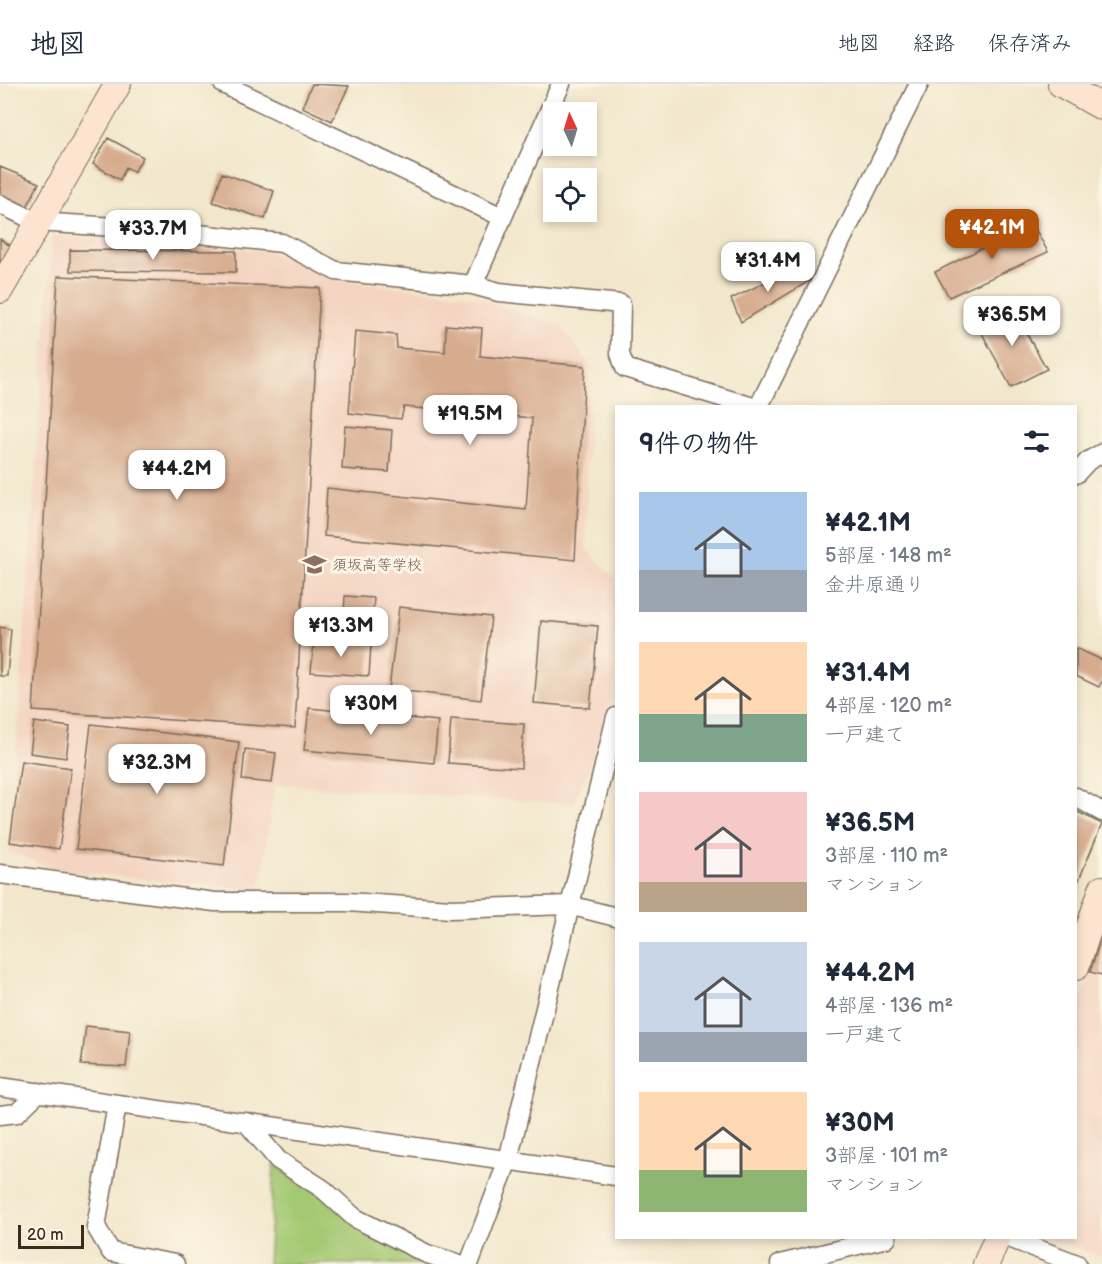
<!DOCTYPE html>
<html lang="ja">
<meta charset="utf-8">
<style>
:root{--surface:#fff;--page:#f6f6f7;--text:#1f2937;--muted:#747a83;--line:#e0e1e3;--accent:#b45309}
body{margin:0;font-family:"Balsamiq Sans","Klee One",sans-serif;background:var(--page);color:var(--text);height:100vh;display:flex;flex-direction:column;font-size:22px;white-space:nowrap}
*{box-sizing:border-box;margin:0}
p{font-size:20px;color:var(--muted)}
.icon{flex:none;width:33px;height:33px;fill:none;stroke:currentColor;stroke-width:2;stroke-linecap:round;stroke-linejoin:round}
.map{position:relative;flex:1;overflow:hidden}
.sheet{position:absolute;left:615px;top:321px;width:462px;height:834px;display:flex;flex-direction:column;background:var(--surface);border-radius:0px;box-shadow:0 3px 9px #0003}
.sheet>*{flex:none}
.needle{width:39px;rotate:356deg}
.tools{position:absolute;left:543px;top:18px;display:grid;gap:12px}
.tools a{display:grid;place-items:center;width:54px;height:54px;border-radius:0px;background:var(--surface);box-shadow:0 3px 9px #0003;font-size:30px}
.scale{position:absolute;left:18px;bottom:15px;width:66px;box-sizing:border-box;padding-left:6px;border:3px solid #3b2a1e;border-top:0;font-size:16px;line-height:21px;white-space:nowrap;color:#3b2a1e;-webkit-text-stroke:4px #fcf5e5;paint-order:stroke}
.price{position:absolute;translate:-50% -51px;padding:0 14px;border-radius:12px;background:#fff;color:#222;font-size:20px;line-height:39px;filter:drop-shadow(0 2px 3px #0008)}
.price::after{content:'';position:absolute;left:50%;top:36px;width:18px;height:14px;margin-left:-9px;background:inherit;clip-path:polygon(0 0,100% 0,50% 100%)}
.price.selected{background:var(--accent);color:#fff}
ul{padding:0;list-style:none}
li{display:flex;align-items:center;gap:18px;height:150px;padding:0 24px}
li span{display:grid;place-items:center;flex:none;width:168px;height:120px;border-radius:0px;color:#555}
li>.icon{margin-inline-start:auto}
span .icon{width:72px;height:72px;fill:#fffc;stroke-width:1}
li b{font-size:26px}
h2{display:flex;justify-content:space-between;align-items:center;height:72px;padding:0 24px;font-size:26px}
header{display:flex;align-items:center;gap:36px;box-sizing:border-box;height:84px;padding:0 30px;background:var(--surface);border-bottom:2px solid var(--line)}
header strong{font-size:28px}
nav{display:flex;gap:33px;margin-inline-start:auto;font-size:21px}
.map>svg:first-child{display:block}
.built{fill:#f4d3c1}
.green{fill:#a4c973;stroke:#707a48;stroke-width:1.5}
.building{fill:#d7ac8e}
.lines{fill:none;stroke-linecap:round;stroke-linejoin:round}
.street-casing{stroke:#7b6c5b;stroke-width:21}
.secondary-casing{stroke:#7b6c5b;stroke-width:28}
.street{stroke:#fff;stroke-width:18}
.secondary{stroke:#fde4d1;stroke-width:26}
.labels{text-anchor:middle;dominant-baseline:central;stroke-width:6;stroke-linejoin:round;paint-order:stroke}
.education-label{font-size:15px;fill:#785e54;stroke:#fcf5e5;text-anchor:start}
</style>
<header>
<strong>地図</strong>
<nav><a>地図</a><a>経路</a><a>保存済み</a></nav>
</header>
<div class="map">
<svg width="1102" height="1180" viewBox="0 0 1102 1180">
<rect width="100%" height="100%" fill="#fcf5e5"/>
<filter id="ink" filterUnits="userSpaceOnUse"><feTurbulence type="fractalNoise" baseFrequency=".0167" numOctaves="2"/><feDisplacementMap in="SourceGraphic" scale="12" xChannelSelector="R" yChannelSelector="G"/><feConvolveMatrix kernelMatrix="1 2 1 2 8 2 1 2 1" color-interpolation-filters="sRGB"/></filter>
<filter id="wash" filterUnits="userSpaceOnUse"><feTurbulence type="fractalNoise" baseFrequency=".008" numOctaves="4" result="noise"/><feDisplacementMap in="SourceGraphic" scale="24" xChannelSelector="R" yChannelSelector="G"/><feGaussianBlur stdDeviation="1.35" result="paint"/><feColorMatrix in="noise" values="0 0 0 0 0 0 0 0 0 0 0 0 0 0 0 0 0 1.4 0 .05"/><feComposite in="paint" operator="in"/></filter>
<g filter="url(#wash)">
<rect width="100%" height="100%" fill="#f2e7cc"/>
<!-- built -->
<path class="built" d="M52,152L268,167L331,195L476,212L562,243L589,280L586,465L616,496V597L591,678L573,720L275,700L260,806L64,787L9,769Z
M1102,850V1173L1048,1154H1076V931Z"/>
<!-- green -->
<path class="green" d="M274,1081L435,1180H268Z"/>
<g id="blocks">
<!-- building -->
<path class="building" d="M312,0L349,2L332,37L302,23Z
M108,54L143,73L134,88L126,83L120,96L93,80Z
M0,83L39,99L26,125L0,112Z
M222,89L274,107L265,135L213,118Z
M1032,139L1048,168L949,213L935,188Z
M0,155L11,162L0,183Z
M70,166L236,167V188L70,187Z
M794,184L811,196L741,238L731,215Z
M58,192L320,204L295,644L33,627Z
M1011,223L1047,285L1011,303L977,240Z
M446,241L482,244L480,272L585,282L575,476L324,452L327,404L526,426L532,334L404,323L401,335L349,329L355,247L396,251L397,264L445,268Z
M345,342L392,346L389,388L342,385Z
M345,512L374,514L371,547L343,545Z
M399,523L491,533L481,616L389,605Z
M541,537L598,542L590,624L534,619Z
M0,543L11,545L7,592H0Z
M314,556L371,561L369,592L311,588Z
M1076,564L1102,576V597L1099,603L1076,592Z
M309,624L438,637L434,679L304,666Z
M451,635L524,640L521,684L448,679Z
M34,638L70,643L66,674L30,669Z
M91,640L239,658L224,782L76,765Z
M245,665L276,669L272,699L242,696Z
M21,677L71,684L59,765L10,758Z
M1076,727L1102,740L1076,803Z
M1102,851V891L1090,888Z
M86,942L130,947L126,983L81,981Z"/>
</g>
</g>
<g filter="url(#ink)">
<use href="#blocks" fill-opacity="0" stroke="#7b6c5b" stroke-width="1.5"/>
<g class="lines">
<defs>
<path id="street" d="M223,0L502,133
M0,120L37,138L162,146L282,159L336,187L473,201L499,208L621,220L620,270L625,284L750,322
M473,201L561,0
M759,322L919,0
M1076,390L1088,377L1102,369
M1076,713L1102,728
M0,790L215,818H347L451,825L569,821L616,833
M0,1003L616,1092
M117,1020L96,1143L111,1168L175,1180
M0,1031L17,1029L39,1008
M246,1038L278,1076L323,1105L355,1134L427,1170L460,1180
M1009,1154L1077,1180
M469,1180L508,1076L616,633
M780,1180L887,1154"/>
<path id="secondary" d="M1061,0L1102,23
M0,206L118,0
M1076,883L1102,805
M986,1180L997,1154"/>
</defs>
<!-- street casing -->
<use href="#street" class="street-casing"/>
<!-- secondary casing -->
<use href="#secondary" class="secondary-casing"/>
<!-- street -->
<use href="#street" class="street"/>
<!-- secondary -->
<use href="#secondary" class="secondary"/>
</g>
</g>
<!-- icons -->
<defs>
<symbol id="school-bare" viewBox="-9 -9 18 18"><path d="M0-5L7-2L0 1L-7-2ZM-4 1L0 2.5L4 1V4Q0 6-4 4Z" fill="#8d6e63" stroke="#fcf5e5" stroke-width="2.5" paint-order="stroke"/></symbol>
</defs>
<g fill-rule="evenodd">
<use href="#school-bare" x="298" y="464" width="33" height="33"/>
</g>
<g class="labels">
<!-- education labels -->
<g class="education-label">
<text x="332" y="481">須坂高等学校</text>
</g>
</g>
</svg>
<div class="tools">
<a><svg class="needle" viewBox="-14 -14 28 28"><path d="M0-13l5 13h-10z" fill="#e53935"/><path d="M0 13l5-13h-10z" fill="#747a83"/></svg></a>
<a><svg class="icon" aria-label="locate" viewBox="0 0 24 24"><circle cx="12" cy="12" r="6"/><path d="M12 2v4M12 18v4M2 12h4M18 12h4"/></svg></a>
</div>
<div class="scale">20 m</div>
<b class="price selected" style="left:992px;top:176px">¥42.1M</b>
<b class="price" style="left:153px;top:177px">¥33.7M</b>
<b class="price" style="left:768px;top:209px">¥31.4M</b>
<b class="price" style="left:1012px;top:263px">¥36.5M</b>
<b class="price" style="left:470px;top:362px">¥19.5M</b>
<b class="price" style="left:177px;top:417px">¥44.2M</b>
<b class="price" style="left:341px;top:574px">¥13.3M</b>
<b class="price" style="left:371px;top:652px">¥30M</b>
<b class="price" style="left:157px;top:711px">¥32.3M</b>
<section class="sheet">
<h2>9件の物件<svg class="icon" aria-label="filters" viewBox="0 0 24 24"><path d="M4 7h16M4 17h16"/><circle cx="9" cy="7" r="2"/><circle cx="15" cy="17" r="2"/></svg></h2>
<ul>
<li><span style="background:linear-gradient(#a9c7e8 65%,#9aa5b1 0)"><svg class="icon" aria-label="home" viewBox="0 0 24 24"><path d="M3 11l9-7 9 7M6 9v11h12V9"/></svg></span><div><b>¥42.1M</b><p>5部屋 · 148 m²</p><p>金井原通り</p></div></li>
<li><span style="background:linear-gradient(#ffd9b3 60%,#7fa58c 0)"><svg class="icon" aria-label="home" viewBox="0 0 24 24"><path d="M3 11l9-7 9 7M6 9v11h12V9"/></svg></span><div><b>¥31.4M</b><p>4部屋 · 120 m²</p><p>一戸建て</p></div></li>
<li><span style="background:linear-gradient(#f6c9c9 75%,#b9a48a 0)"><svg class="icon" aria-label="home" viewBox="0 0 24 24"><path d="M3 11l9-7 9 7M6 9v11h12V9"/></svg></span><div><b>¥36.5M</b><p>3部屋 · 110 m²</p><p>マンション</p></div></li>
<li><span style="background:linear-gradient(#c9d6e8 75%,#9aa5b1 0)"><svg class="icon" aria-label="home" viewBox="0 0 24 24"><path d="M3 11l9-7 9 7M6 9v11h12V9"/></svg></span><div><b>¥44.2M</b><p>4部屋 · 136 m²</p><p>一戸建て</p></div></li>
<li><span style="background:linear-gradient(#ffd9b3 65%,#8fb573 0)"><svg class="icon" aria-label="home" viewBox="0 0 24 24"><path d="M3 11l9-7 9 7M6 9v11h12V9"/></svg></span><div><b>¥30M</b><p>3部屋 · 101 m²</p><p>マンション</p></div></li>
</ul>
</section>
</div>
